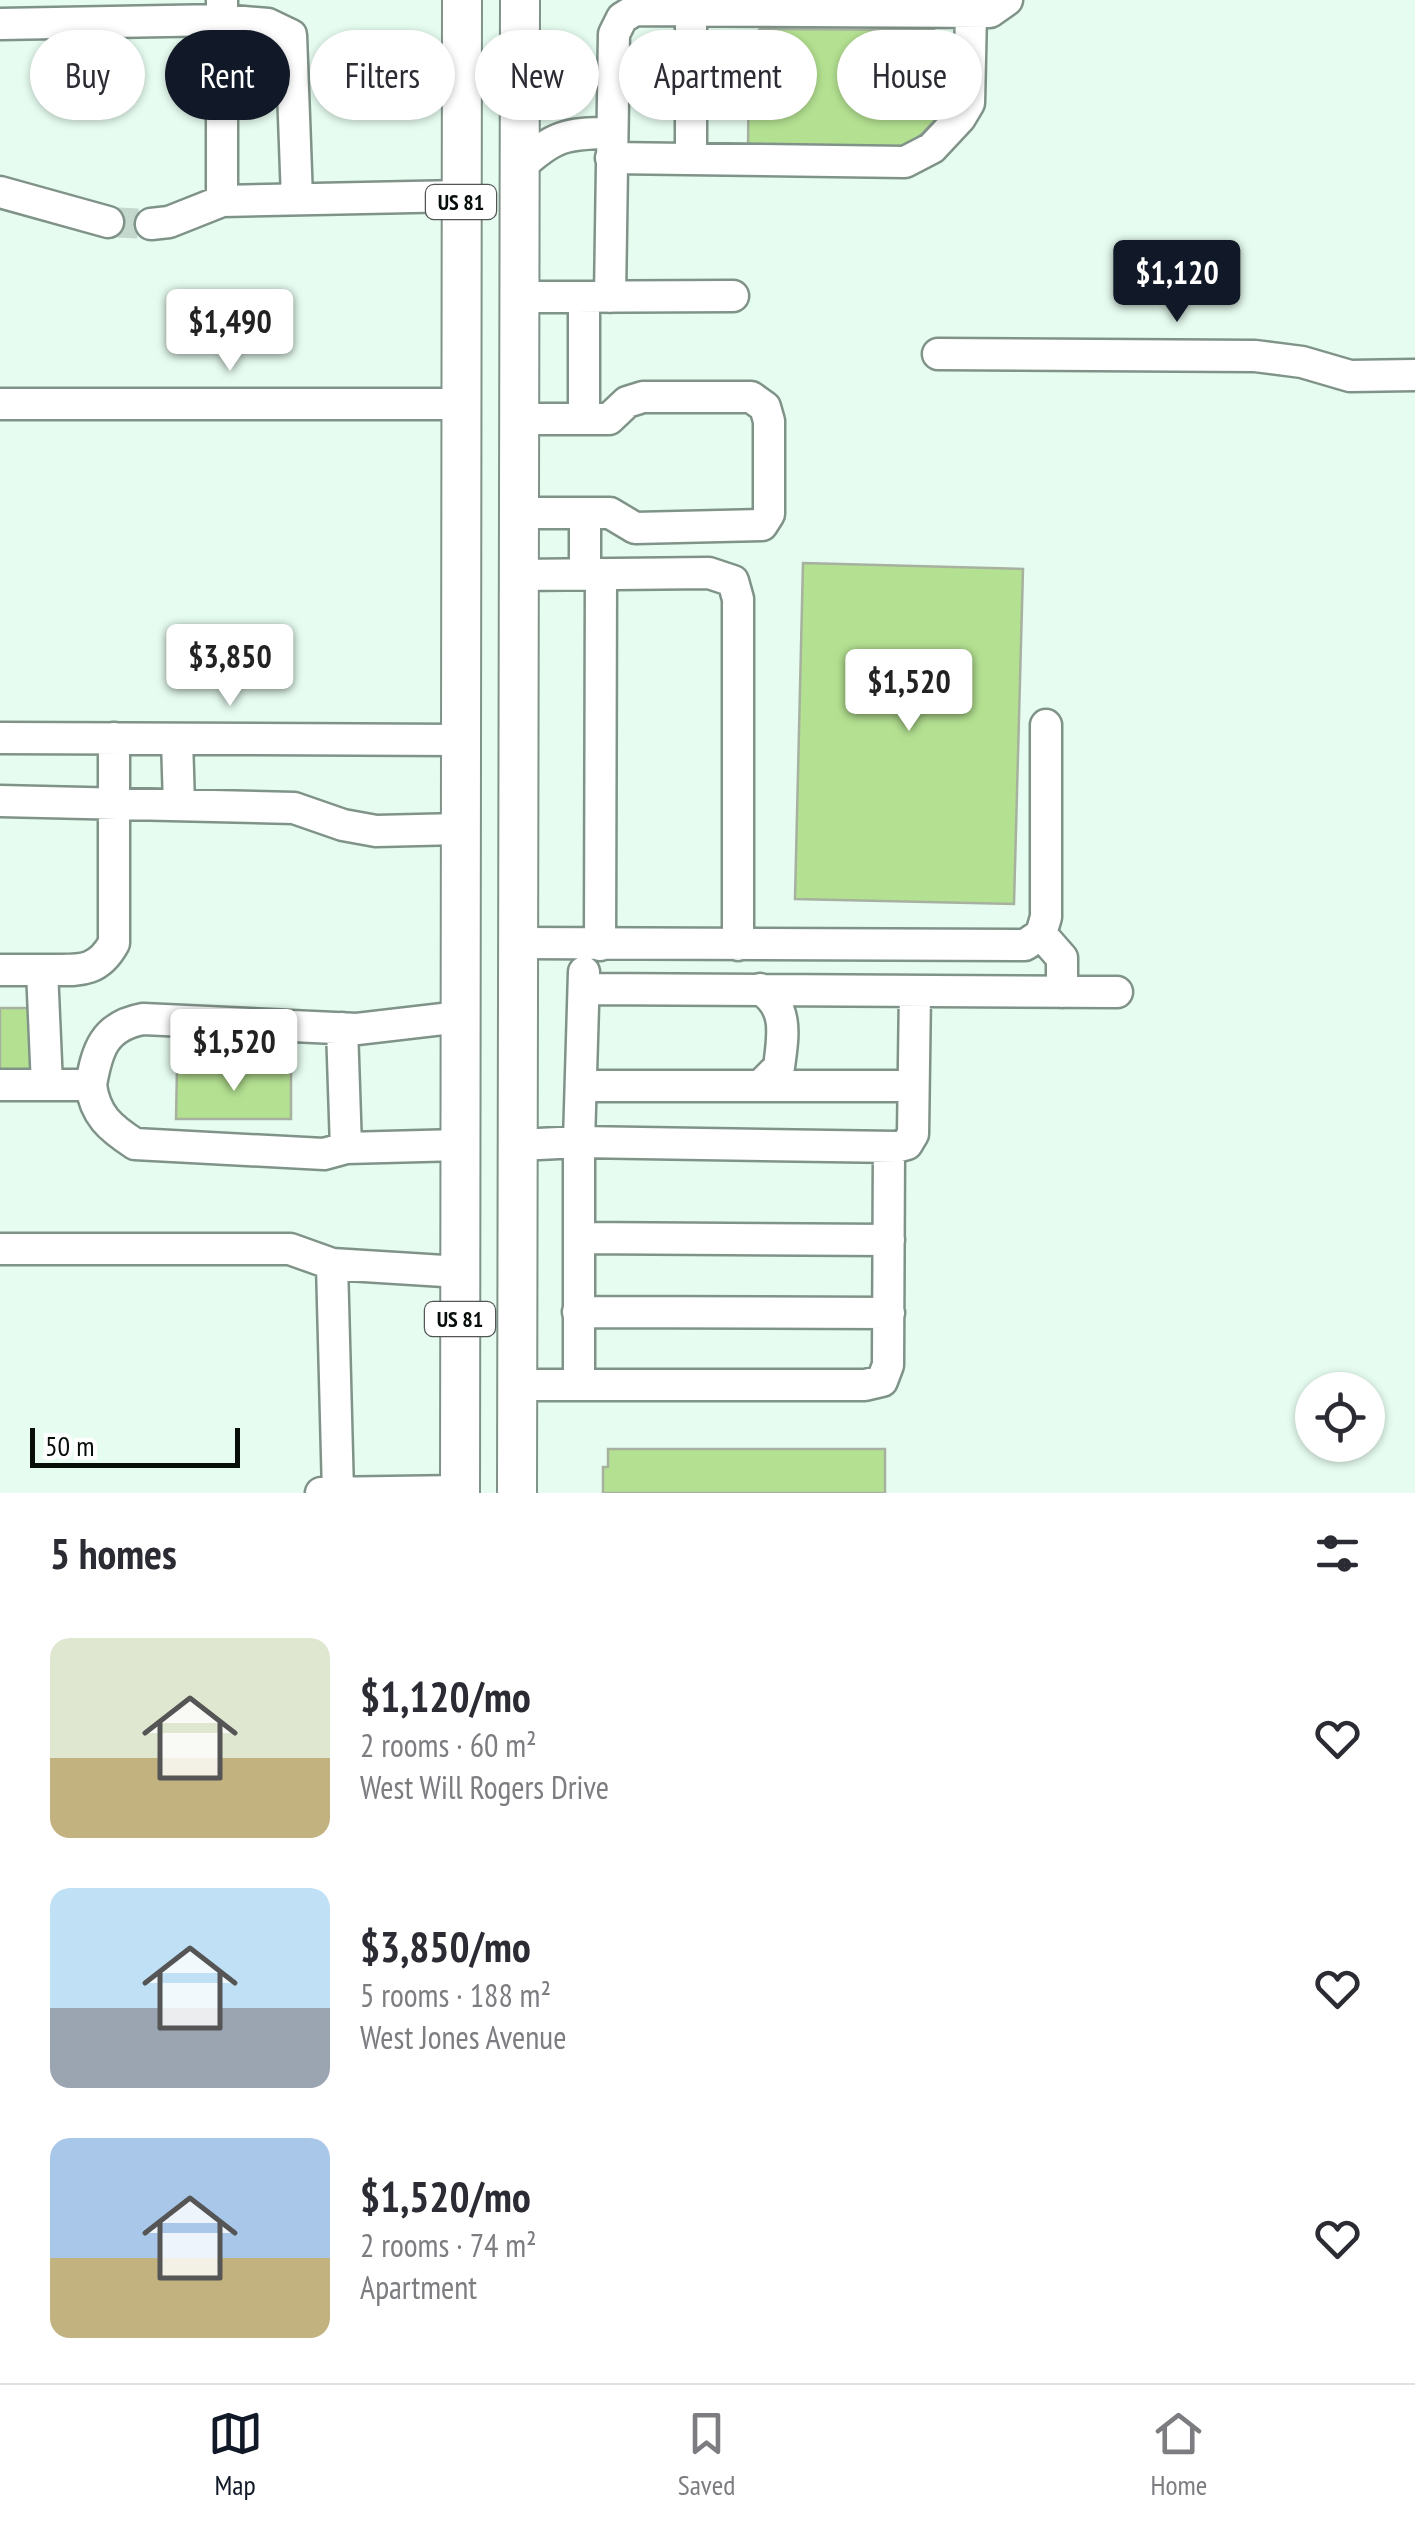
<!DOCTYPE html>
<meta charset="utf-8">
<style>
:root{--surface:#fff;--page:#f7f7f7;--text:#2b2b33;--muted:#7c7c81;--line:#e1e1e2;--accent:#111827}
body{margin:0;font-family:"PT Sans Narrow",sans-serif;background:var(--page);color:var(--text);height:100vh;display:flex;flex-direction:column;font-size:38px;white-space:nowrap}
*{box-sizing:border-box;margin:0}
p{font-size:32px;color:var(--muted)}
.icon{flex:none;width:55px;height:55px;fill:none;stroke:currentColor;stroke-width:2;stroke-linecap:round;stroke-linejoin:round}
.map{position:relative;height:1493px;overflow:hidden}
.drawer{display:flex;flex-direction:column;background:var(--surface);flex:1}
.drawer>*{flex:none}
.guide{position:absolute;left:30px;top:30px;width:1355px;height:90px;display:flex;gap:20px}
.tools{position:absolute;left:1295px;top:1372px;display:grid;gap:20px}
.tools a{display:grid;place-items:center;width:90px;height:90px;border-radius:50%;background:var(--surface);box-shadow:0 2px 8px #0004;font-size:50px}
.scale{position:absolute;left:30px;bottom:25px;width:210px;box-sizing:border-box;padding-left:10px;border:5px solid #070e0a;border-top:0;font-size:28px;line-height:35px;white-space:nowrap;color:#070e0a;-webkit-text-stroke:8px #fff;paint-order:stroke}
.price{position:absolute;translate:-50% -85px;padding:0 22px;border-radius:10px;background:#fff;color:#222;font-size:32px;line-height:65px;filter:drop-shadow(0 2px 5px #0008)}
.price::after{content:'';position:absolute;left:50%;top:60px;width:30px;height:22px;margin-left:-15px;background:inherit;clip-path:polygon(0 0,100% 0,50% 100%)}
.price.active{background:var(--accent);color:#fff}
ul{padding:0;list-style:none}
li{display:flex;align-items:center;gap:30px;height:250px;padding:0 50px}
li span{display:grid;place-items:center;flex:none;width:280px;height:200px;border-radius:20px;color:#555}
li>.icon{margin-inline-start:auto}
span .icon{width:120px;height:120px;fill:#fffc;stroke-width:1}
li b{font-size:42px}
h2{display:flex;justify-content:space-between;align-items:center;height:120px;padding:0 50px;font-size:42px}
.chip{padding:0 35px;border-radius:45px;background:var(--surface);box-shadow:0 2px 8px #0004;font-size:35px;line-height:90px}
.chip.active{background:var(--accent);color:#fff}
.tabs{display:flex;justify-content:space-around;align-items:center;height:140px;border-top:2px solid var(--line);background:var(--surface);font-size:28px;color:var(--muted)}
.tabs a{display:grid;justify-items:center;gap:5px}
.tabs .active{color:var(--accent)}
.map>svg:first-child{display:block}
.building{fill:#b4e191;stroke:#a6b19f;stroke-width:2.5}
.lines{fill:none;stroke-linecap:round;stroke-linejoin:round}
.minor-tunnel{stroke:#c5d8ce;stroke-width:30;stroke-dasharray:30 15;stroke-linecap:butt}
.minor-casing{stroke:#809389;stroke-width:35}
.major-casing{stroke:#809389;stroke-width:42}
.minor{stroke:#fff;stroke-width:30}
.major{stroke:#fff;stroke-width:38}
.labels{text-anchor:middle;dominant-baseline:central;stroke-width:8;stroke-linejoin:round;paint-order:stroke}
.shield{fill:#fff;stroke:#515654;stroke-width:2.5}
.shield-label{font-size:22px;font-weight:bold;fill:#070e0a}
</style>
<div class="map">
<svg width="1415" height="1493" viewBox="0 0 1415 1493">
<rect width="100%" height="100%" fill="#e6fcf0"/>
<!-- building -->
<path class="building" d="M760,29L934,30L935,120L901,155L748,153L749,40Z
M803,563L1023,569L1014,904L795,899Z
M0,1008H39L38,1072H0Z
M177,1068L291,1069V1119H176Z
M608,1449H885V1493H603V1467H608Z"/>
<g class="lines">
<!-- minor-tunnel -->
<path class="minor-tunnel" d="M108,222L151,224"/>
<defs>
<path id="minor" d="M691,10V159
M0,24L222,20V0
M611,158L905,162L932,148L960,118L969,103L971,13
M520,167C553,136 566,133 611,133
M0,192L108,222
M222,201V20L268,24L291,35L297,199
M151,224L169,222L222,201L461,196
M517,297L733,296
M584,297V419
M610,297L614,34L622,18L635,10L990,12L1007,0
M938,354L1255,356L1302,362L1350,376L1415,375
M0,404H460
M518,513H610L635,528L762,525L769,514V421L765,407L751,397H643L627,402L609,419H519
M585,513V574
M519,575L709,573L733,581L738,599V945
M0,738L460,740
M177,739L179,805
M0,801L294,808L343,825L376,831L460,829
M1041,934L1062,958V992
M519,943L1025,945L1041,934L1046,917V725
M600,945L601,574
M0,970H42L47,1085
M42,970C75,969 96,976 114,943V738
M584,989L1117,992
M342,1028L346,1148
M0,1085H91C95,1115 110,1128 135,1144L324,1154L346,1148L460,1145
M91,1085C97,1050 104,1026 143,1019L357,1029L460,1017
M582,1086H913
M760,1086L779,1067C783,1036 789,1007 760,989
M518,1145L579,1142L896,1147L907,1144L913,1134L915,991
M579,1238L889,1240
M0,1249H290L332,1264L460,1272
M332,1264L338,1493
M578,1312L889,1313
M517,1385H865L882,1381L888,1365L889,1147
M579,1385V1142L584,972
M321,1493L460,1491"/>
<path id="major" d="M460,1493L462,0
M517,1493L520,0"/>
</defs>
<!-- minor casing -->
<use href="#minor" class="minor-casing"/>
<!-- major casing -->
<use href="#major" class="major-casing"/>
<!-- minor -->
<use href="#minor" class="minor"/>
<!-- major -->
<use href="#major" class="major"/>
</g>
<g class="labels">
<!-- shield labels -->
<g class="shield">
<rect x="426" y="185" width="70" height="34" rx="8"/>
<rect x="425" y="1302" width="70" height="34" rx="8"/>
</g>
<g class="shield-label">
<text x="461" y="202">US 81</text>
<text x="460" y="1319">US 81</text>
</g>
</g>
</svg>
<div class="tools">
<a><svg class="icon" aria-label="locate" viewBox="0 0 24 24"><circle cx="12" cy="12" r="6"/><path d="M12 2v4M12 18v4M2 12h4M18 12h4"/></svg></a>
</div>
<div class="scale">50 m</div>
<b class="price active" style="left:1177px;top:325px">$1,120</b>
<b class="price" style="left:230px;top:374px">$1,490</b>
<b class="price" style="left:230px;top:709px">$3,850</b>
<b class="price" style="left:909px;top:734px">$1,520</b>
<b class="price" style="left:234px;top:1094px">$1,520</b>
<div class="guide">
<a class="chip">Buy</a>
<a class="chip active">Rent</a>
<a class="chip">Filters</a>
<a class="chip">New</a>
<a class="chip">Apartment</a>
<a class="chip">House</a>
</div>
</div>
<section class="drawer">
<h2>5 homes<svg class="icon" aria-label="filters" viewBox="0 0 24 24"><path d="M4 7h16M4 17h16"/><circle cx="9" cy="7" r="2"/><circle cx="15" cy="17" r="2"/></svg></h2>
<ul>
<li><span style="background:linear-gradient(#dfe7d0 60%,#c2b280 0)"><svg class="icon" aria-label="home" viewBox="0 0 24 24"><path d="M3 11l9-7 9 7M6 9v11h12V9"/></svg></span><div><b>$1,120/mo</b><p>2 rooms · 60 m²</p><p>West Will Rogers Drive</p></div><svg class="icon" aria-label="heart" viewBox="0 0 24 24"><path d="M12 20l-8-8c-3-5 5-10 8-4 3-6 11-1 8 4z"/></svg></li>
<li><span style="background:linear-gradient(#bfe0f5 60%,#9aa5b1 0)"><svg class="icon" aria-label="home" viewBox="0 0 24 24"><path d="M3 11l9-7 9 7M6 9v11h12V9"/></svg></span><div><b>$3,850/mo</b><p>5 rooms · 188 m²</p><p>West Jones Avenue</p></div><svg class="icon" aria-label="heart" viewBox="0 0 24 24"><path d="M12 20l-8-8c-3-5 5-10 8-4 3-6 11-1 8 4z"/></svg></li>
<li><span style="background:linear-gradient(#a9c7e8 60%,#c2b280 0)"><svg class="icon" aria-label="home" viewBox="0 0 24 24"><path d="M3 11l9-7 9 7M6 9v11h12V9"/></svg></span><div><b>$1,520/mo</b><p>2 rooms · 74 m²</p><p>Apartment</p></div><svg class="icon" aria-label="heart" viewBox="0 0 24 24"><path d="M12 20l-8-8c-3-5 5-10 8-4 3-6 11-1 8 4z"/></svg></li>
</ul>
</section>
<nav class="tabs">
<a class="active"><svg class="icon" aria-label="map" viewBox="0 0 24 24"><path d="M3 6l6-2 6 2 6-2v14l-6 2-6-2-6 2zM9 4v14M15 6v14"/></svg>Map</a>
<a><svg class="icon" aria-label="saved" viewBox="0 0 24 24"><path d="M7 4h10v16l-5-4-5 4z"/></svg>Saved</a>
<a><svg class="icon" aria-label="home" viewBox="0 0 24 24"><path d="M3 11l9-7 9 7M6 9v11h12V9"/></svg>Home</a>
</nav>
